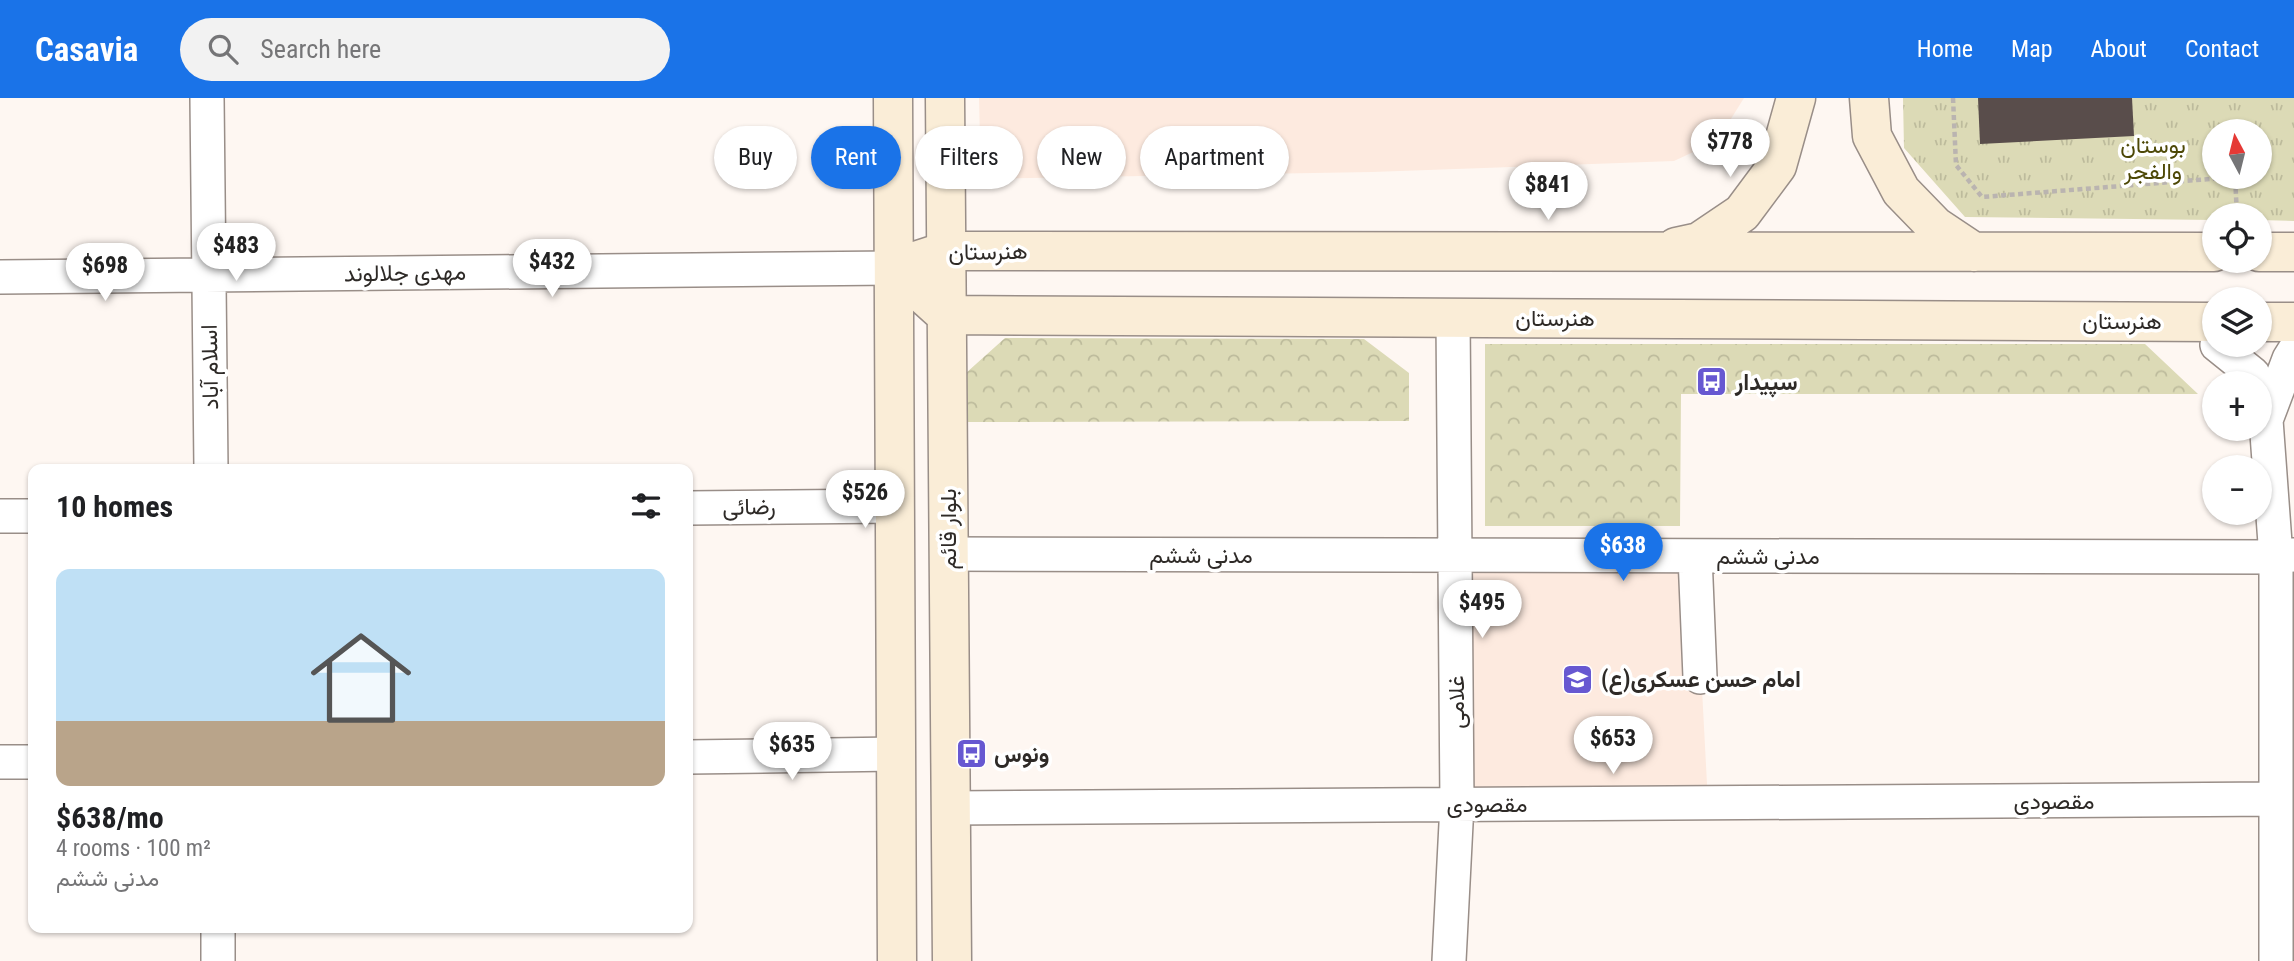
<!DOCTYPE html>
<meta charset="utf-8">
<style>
:root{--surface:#fff;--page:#f2f2f2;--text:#202124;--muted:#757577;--accent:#1a73e8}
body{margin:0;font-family:"Roboto Condensed",Vazirmatn,sans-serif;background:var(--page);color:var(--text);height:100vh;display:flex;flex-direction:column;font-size:26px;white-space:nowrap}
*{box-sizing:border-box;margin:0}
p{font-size:23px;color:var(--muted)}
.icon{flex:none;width:38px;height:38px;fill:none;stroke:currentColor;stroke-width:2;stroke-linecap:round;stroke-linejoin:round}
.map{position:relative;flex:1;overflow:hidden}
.sheet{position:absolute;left:28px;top:366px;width:665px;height:469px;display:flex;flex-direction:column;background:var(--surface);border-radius:14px;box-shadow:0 2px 5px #0004}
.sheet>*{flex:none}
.top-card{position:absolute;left:714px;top:28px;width:665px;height:63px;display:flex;gap:14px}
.needle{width:46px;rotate:353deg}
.buttons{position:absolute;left:2202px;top:21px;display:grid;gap:14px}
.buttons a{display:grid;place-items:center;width:70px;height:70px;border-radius:50%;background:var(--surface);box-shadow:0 2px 5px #0004;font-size:35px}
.price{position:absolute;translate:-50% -60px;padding:0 16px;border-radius:24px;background:#fff;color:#222;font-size:23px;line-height:46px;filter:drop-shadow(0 2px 4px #0008)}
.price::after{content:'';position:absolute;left:50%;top:42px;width:21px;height:16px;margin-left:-10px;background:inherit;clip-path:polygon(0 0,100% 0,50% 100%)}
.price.active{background:var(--accent);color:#fff}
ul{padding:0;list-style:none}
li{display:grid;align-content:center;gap:14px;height:371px;padding:0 28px}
li span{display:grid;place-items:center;height:217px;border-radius:14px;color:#555}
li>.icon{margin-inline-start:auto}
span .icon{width:126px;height:126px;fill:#fffc;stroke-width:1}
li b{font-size:30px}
h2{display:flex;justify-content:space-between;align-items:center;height:84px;padding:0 28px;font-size:30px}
.tag{padding:0 24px;border-radius:32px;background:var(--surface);box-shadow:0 2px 5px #0004;font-size:24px;line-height:63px}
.tag.active{background:var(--accent);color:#fff}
header{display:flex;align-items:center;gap:42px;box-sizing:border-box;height:98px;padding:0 35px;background:var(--accent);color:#fff}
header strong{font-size:33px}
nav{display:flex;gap:38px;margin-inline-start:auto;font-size:24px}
.search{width:490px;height:63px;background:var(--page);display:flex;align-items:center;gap:18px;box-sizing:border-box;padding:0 24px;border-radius:38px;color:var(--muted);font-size:26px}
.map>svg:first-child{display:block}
.built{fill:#fdeadf}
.forest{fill:url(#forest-crowns)}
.park{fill:url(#park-tufts);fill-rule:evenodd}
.building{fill:#594d4b}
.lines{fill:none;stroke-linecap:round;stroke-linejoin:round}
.minor-casing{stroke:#998e88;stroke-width:36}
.secondary-casing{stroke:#998e88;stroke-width:41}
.path{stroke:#bab4b0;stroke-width:4.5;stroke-dasharray:5 3.5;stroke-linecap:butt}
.minor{stroke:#fff;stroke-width:33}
.secondary{stroke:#faedd7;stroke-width:38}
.labels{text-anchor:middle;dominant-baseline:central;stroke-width:7;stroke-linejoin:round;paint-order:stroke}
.park-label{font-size:23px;fill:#4d4806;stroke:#fff}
.street-label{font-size:23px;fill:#2e2a27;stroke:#fff}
.poi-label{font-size:23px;font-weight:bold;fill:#2e2a27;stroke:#fff;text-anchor:start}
</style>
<header>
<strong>Casavia</strong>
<div class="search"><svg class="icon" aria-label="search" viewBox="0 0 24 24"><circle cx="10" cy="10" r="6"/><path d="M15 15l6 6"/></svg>Search here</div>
<nav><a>Home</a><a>Map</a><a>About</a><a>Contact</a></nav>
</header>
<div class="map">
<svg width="2294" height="863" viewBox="0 0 2294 863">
<defs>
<pattern id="forest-crowns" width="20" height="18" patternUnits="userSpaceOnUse" patternTransform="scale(1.75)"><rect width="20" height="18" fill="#dcdab6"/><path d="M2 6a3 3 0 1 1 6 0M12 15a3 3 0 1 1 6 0" fill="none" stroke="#bdbb9c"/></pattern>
<pattern id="park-tufts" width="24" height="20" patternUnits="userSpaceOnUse" patternTransform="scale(1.75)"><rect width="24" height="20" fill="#dcdab6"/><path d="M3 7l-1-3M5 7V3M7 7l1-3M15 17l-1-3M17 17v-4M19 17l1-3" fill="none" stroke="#bdbb9c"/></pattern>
</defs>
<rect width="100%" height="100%" fill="#fef7f2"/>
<!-- built -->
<path class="built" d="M979,0H1744L1729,24L1706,48L1674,63L1372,74L981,81Z
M1455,458H1695L1708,705L1457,706Z"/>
<!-- forest -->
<path class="forest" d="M1005,240L1364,241L1409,275V323L966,324V275Z
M1485,246H2145L2198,296H1681L1680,428H1485Z"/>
<!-- park -->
<path class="park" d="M1903,0H2294V123L2259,122V117H2214V122L1965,119L1904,50ZM2214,33H2259V79H2214Z"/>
<!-- building -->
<path class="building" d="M1978,0H2132L2134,38L1980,46Z"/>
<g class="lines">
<defs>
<path id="minor" d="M207,0L211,371
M0,179L894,170
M2217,247L2253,276L2256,285
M2259,298L2266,322L2276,459V863
M2266,322L2289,261L2294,253
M688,410L894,408
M0,418H33
M948,456L2276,459L2294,457
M1695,458L1700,579
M688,659L896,656
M0,664H33
M951,710L2276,701
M218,830V863
M1449,863L1457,706L1453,220"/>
<path id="secondary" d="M893,0L897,863
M945,0L952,863
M1869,0L1872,38L1901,93L1935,128L1974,154
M1676,149L1699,144L1742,115L1777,68L1796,0
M2259,154H2294
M894,170L946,217L2214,224
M894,170L946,153L2214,154
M2259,224H2294"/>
</defs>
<!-- minor casing -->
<use href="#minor" class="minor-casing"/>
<!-- secondary casing -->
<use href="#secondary" class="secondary-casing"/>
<!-- path -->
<path class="path" d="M1953,0L1956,67L1982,99L2235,79L2237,117"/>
<!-- minor -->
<use href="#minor" class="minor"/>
<!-- secondary -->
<use href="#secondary" class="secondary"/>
</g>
<!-- icons -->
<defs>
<symbol id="bus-square" viewBox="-11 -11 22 22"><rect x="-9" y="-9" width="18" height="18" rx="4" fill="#6758d1" stroke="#fff"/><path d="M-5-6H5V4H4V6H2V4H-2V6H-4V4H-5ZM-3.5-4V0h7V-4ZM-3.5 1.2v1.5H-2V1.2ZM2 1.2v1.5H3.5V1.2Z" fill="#fff"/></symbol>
<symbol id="school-square" viewBox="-11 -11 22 22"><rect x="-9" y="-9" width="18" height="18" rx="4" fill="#6758d1" stroke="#fff"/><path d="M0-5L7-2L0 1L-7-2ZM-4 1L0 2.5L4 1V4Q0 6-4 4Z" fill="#fff"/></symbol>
</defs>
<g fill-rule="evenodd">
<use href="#bus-square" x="1694" y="266" width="35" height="35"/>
<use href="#school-square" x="1560" y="564" width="35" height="35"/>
<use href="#bus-square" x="954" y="638" width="35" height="35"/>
</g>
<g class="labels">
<!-- park labels -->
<g class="park-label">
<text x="2153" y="47">بوستان<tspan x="2153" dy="26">والفجر</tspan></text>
</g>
<!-- street labels -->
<g class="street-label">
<text transform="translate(988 154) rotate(-1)">هنرستان</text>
<text transform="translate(405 175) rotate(-1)">مهدی جلالوند</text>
<text x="1555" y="220">هنرستان</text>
<text x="2122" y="223">هنرستان</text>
<text transform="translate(210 269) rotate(-91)">اسلام آباد</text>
<text transform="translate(749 409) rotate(-1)">رضائی</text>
<text transform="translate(948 431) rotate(-90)">بلوار قائم</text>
<text x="1201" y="457">مدنی ششم</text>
<text x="1768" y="458">مدنی ششم</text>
<text transform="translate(1456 604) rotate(-90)">غلامی</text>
<text x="2054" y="703">مقصودی</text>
<text x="1487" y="706">مقصودی</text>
</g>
<!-- poi labels -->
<g class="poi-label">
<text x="1735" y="284">سپیدار</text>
<text x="1601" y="581">امام حسن عسکری(ع)</text>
<text x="994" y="656">ونوس</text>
</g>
</g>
</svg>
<div class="buttons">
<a><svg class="needle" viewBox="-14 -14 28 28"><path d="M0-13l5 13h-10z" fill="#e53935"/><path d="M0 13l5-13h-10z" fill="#757577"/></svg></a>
<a><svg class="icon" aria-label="locate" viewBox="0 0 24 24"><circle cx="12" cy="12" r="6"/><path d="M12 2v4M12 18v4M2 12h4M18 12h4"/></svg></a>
<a><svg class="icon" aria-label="layers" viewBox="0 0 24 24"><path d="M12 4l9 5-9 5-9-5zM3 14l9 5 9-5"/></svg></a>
<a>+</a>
<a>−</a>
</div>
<b class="price" style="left:1730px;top:81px">$778</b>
<b class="price" style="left:1548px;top:124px">$841</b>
<b class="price" style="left:236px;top:185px">$483</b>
<b class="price" style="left:552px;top:201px">$432</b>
<b class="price" style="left:105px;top:205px">$698</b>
<b class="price" style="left:865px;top:432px">$526</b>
<b class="price active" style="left:1623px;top:485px">$638</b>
<b class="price" style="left:1482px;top:542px">$495</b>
<b class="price" style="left:1613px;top:678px">$653</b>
<b class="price" style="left:792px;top:684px">$635</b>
<div class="top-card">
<a class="tag">Buy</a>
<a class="tag active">Rent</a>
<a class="tag">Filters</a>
<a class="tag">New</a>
<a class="tag">Apartment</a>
</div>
<section class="sheet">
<h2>10 homes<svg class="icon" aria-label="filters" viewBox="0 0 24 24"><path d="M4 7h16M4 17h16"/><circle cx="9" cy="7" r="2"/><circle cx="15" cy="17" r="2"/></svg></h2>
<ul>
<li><span style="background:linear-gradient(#bfe0f5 70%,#b9a48a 0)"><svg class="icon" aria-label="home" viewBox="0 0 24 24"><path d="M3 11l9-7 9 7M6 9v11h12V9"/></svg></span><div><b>$638/mo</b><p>4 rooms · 100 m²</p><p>مدنی ششم</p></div></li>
</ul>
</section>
</div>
